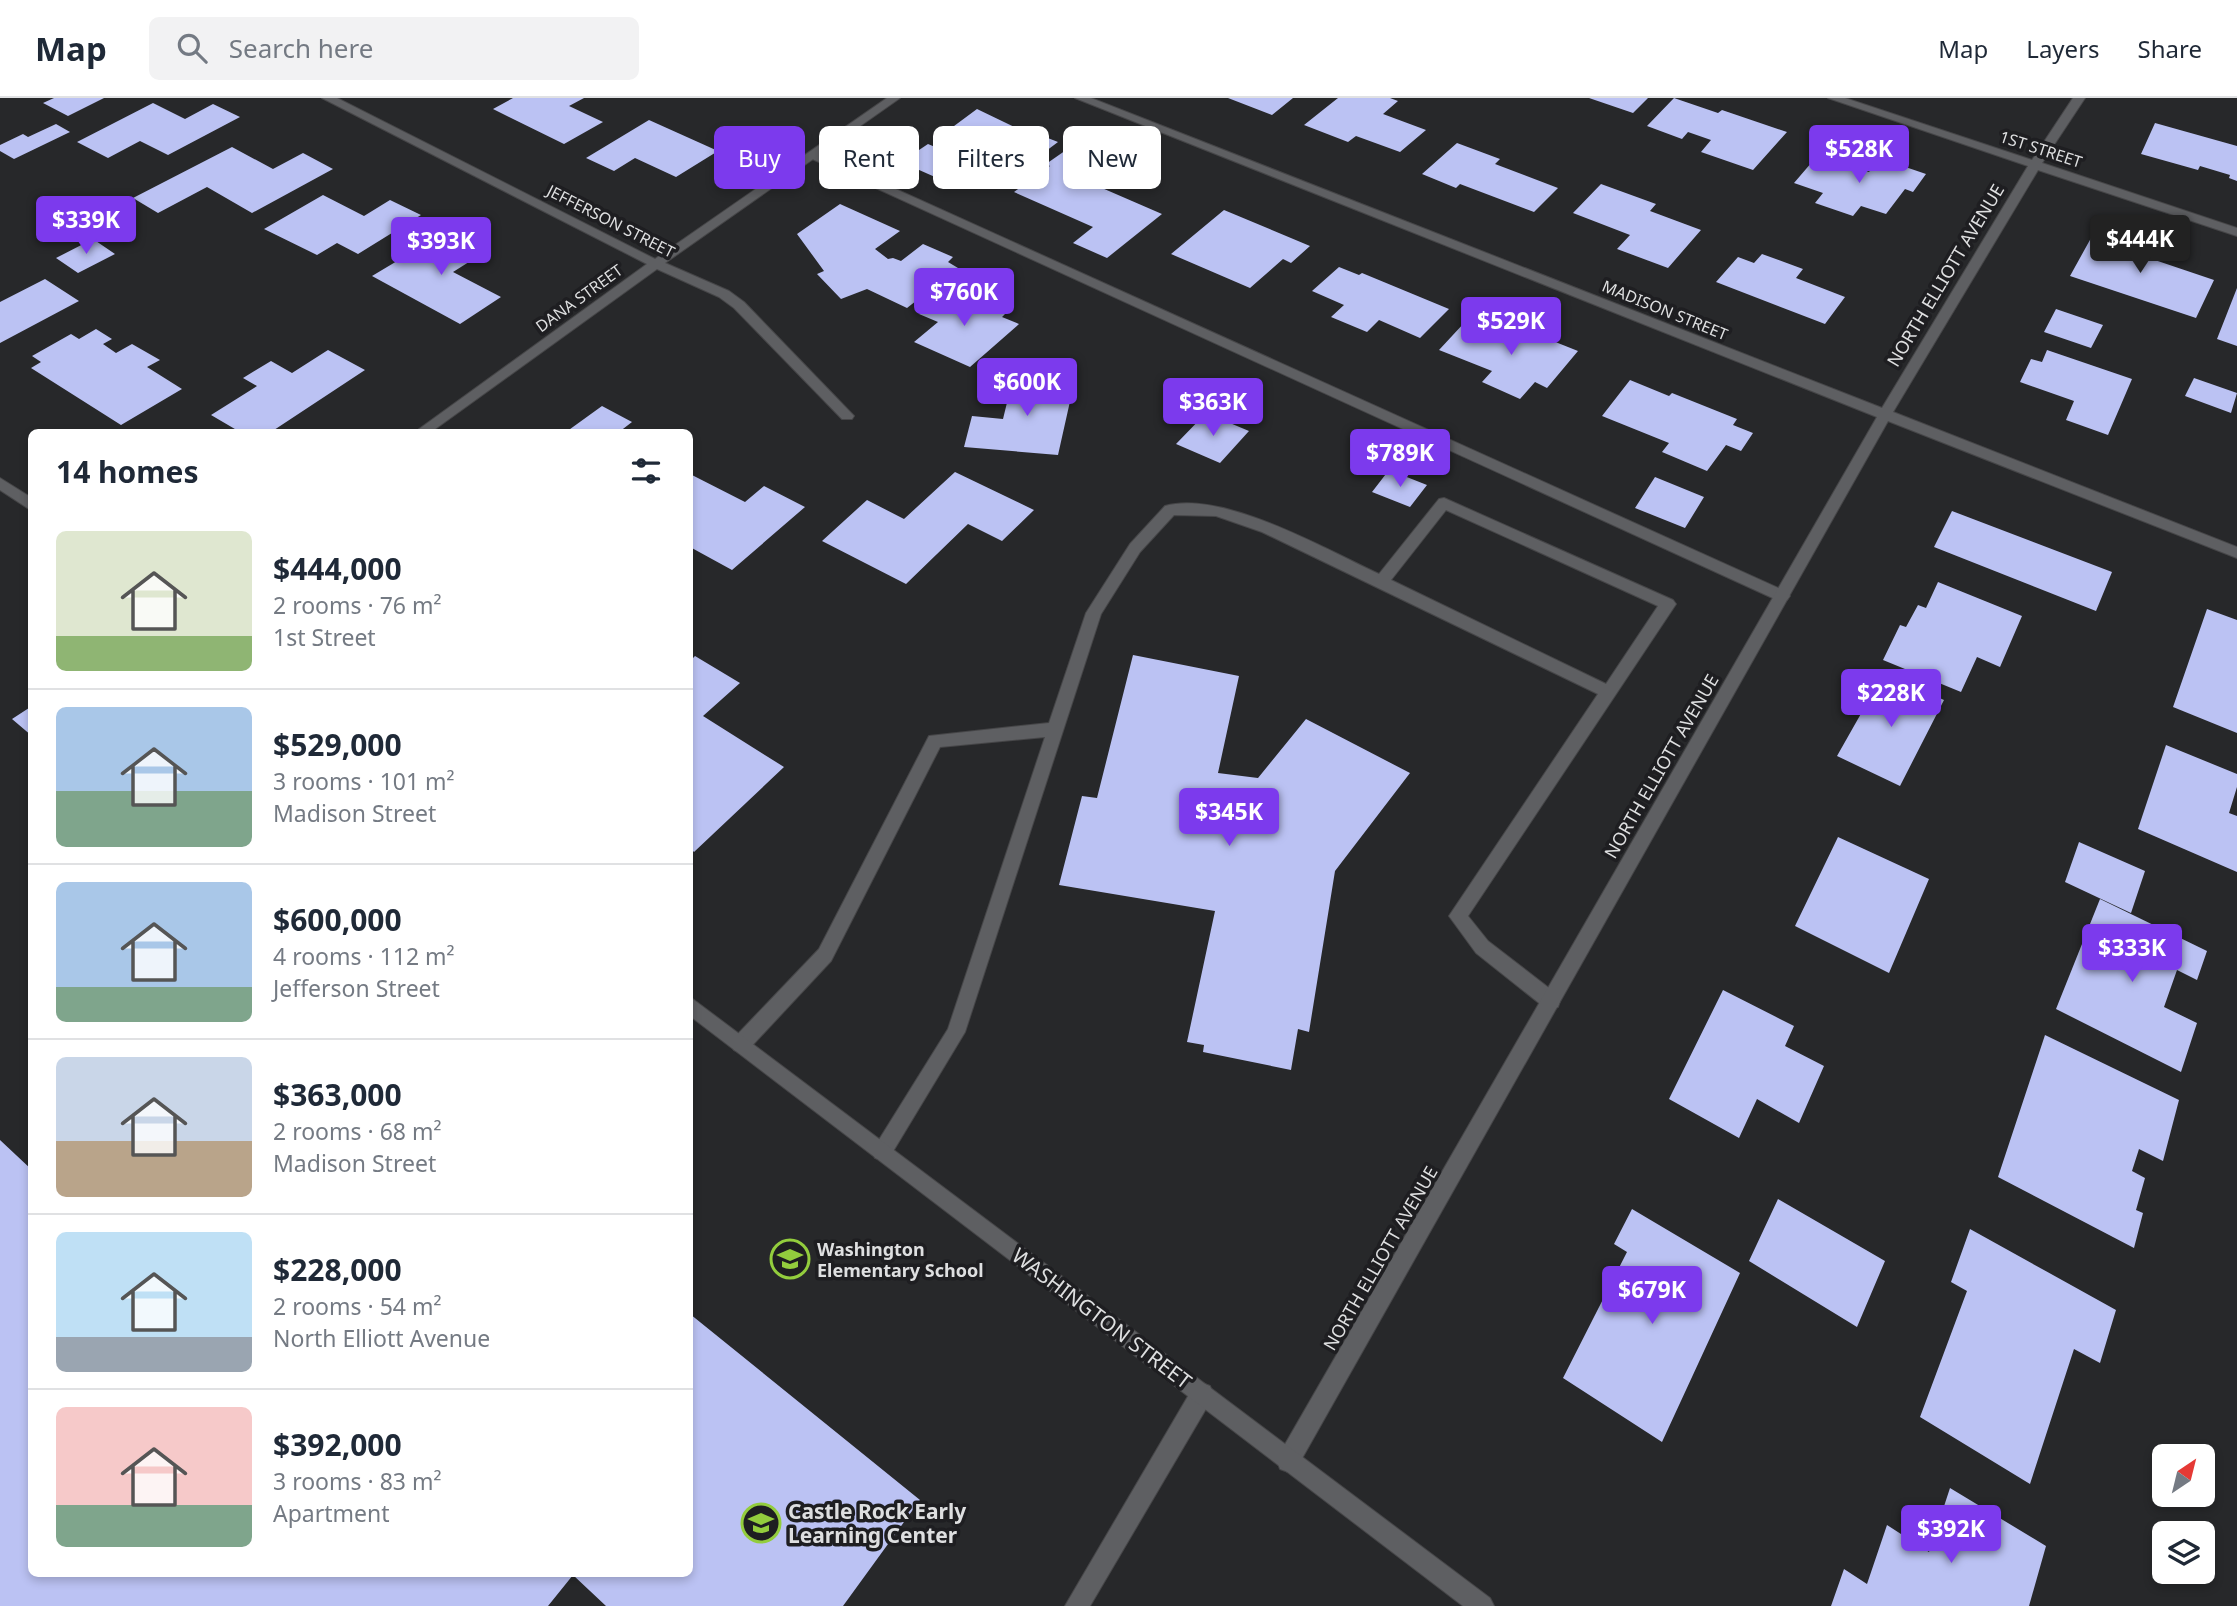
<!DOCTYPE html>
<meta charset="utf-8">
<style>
:root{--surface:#fff;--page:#f2f2f3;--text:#1f2937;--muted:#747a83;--line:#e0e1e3;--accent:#7c3aed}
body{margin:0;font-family:"Noto Sans",sans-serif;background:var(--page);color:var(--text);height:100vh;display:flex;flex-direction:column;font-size:26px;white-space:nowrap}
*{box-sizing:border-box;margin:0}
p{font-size:23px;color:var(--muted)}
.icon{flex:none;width:38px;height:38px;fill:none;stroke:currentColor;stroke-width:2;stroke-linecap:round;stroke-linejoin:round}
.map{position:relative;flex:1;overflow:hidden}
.details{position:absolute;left:28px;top:331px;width:665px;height:1148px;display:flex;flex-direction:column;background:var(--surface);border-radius:10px;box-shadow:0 4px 10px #0003}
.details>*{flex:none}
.hud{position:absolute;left:714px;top:28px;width:665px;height:63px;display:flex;gap:14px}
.needle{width:46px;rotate:35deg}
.tools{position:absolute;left:2152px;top:1346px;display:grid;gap:14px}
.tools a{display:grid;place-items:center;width:63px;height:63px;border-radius:10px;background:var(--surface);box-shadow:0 4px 10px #0003;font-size:35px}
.price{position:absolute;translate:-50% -60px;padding:0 16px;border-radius:7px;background:var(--accent);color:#fff;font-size:23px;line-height:46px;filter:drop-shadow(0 2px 4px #0008)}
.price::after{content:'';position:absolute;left:50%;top:42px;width:21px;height:16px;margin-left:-10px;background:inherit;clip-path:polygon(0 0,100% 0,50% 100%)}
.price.active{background:#222;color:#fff}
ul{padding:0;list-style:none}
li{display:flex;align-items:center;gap:21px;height:175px;padding:0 28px}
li+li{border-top:2px solid var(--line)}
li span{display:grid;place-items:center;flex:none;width:196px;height:140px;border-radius:10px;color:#555}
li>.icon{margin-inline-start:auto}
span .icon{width:84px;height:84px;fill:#fffc;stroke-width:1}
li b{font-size:30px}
h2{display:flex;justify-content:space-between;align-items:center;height:84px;padding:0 28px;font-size:30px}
.pill{padding:0 24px;border-radius:10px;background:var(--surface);box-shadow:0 4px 10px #0003;font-size:24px;line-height:63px}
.pill.active{background:var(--accent);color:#fff}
header{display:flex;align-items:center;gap:42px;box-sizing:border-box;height:98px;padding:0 35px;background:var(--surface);border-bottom:2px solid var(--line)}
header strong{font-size:33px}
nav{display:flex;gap:38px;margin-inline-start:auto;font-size:24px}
.search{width:490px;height:63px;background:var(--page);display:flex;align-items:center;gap:18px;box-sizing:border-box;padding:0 24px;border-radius:10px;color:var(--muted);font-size:26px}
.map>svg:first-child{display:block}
.building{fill:#bbc2f3}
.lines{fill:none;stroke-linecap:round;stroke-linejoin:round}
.service-casing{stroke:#464648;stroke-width:2}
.minor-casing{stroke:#464648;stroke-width:2}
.tertiary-casing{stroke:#464648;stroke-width:2}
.service{fill:#5e5f62;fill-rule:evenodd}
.minor{fill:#5e5f62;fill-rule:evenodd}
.tertiary{fill:#5e5f62;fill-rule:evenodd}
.labels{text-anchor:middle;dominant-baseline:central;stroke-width:7;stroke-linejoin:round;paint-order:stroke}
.far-street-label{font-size:16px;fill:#dedfe0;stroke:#1e1e21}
.street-label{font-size:18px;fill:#dedfe0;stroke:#1e1e21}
.poi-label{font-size:18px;font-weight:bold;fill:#dedfe0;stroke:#1e1e21;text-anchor:start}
.near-street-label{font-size:21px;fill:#dedfe0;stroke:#1e1e21}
.near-poi-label{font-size:21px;font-weight:bold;fill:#dedfe0;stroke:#1e1e21;text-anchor:start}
</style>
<header>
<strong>Map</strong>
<div class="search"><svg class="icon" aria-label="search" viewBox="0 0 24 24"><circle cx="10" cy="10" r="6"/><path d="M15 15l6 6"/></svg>Search here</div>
<nav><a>Map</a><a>Layers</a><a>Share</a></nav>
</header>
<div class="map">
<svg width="2237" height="1508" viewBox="0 0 2237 1508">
<rect width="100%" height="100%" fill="#27282a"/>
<!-- building -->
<path class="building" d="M54,0H104L68,18L43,5Z
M513,0H584L569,8L603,24L564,46L493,11Z
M1228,0H1293L1272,17Z
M1338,0H1390L1398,3L1383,16L1426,32L1400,54L1356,38L1348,44L1304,27Z
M1589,0H1648L1633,15Z
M1674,0L1718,15L1722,12L1787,34L1753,72L1701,54L1711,42L1688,34L1682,41L1647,28Z
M153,5L185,21L213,6L240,19L168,57L140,43L108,60L77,44Z
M977,11L1027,35L1030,33L1058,44L1030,65L1012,57L987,76L957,64L935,79L901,64L928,46L947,54L968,39L950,31Z
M649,22L718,53L676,79L635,60L614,73L586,60Z
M2155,25L2237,48V83L2229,80L2230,77L2200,68L2198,72L2141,56Z
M56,26L70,34L14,61L0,53V47L23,36L28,39Z
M1457,45L1500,61L1495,66L1558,90L1534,114L1460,86L1456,90L1422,76Z
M232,49L273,71L303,55L333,71L252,115L207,89L158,115L133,100Z
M1069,50L1126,72L1102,90L1162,116L1107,160L1073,145L1093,129L1014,94L1050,68L1046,66Z
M1818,57L1869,74L1879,60L1926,76L1913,94L1905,91L1886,116L1861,108L1853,118L1815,105L1823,95L1794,85Z
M1601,86L1656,106L1650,113L1701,132L1668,170L1617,151L1630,137L1573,115Z
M323,97L364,118L390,102L421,117L358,156L337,145L317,157L264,131Z
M840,106L900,133L875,151L888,161L893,160L901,163L923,146L953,159L948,164L958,170L907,210L867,191L841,201L817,176L824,173L797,136Z
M1224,112L1310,148L1291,165L1283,161L1250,190L1171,156Z
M2096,131L2142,146L2137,156L2214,182L2196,220L2070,178Z
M449,132L488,152L453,174L501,199L460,226L372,178Z
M93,141L115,156L78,175L56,160Z
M1762,156L1803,171L1796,180L1845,199L1825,226L1716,184L1738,159L1754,165Z
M1339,169L1359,177L1362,175L1449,211L1420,240L1379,222L1367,234L1331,219L1344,207L1312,193Z
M45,181L79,203L0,245V204Z
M2237,190V248L2217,241Z
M949,192L1005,216L1002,219L1019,226L970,269L914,244L938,224L919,216Z
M2056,211L2103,227L2091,250L2044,234Z
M1465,224L1508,241L1518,229L1578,253L1547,290L1535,284L1520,301L1482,284L1492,273L1439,252Z
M96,231L112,241L103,246L116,255L132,246L160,262L147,269L182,291L121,327L31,270L41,264L32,258L71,236L79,241Z
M328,252L365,272L271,334H240L211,317L257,288L243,280L271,263L292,275Z
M2047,252L2132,281L2108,337L2066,322L2074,303L2020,284L2031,261L2042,264Z
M1014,276L1075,281L1058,357L964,349L972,318L1003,321Z
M2194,280L2237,295L2231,315L2185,298Z
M1630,282L1669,298L1672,295L1737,321L1733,327L1753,335L1741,353L1726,347L1707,373L1662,354L1669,345L1602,318Z
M602,308L632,324L619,334H566Z
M1206,315L1249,333L1220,365L1176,346Z
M1389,372L1427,387L1410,409L1372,394Z
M955,374L1034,412L1002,443L968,426L906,486L822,443L867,402L904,421Z
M690,376L745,404L764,388L805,409L732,472L690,449Z
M1655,379L1704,399L1685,430L1635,410Z
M1952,413L2112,474L2096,513L1934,449Z
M1938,484L2022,518L2000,569L1977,559L1961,594L1883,562L1900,527L1906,529L1918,507L1926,510Z
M2207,511L2237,522V635L2173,609Z
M1133,557L1239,578L1218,675L1258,680L1306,621L1410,675L1335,773L1309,934L1298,931L1291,972L1203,954L1204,947L1187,944L1215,813L1059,787L1082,698L1097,700Z
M695,558L740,585L703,618L784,669L694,754L690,750V563Z
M1884,575L1944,602L1900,688L1837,658Z
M32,608V638L12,621Z
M2166,647L2237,676V689L2229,715L2237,718V774L2138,731Z
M1838,739L1929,781L1889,875L1795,828Z
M2079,744L2145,773L2131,815L2065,784Z
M2100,801L2207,853L2197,882L2177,872L2164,909L2197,925L2181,974L2056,911Z
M1723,892L1794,928L1785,948L1824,968L1799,1025L1757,1001L1739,1040L1669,1001Z
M2045,937L2179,1002L2163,1063L2139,1051L2132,1073L2145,1080L2136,1112L2143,1115L2134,1150L1998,1079Z
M0,1042L32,1072V1475H690V1216L920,1402L843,1508H606L573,1477L548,1508H0Z
M1778,1101L1885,1163L1857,1229L1749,1163Z
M1632,1111L1740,1175L1662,1344L1563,1280L1627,1154L1614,1146Z
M1970,1131L2116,1212L2100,1265L2074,1251L2030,1386L1920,1319L1967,1193L1951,1184Z
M1950,1390L2046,1448L2029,1508H1831L1844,1471L1867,1486L1887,1427L1929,1454Z"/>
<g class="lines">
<defs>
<path id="service" d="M808,55H816L1787,494L1790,498L1787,502H1777L808,59Z
M1444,400L1673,502L1676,506L1468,818L1488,843L1558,897L1560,903L1558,909L1551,911L1544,909L1476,855L1449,818L1598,596L1262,434L1216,418L1174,417L1140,454L1101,516L965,934L889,1060L882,1062L875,1060L872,1053L948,931L1045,639L940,649L831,863L748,952L741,955L734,952L731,946L734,940L819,851L929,638L1049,625L1086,515L1130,446L1165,408C1223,392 1325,451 1379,476L1439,401ZM1446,412L1658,508L1606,586L1391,482Z"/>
<path id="minor" d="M322,0H337L655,161L887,0H900L665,165L729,193L744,204L854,318L852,321H842L734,210L719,199L657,171L431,334H415L647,166Z
M1075,0H1091L1882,310L2028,68L1828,0H1845L2032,62L2073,0H2085L2042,65L2237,130V138L2038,72L1893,314L2237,449V460L1888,323L1296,1371L1288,1374L1280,1371L1277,1363L1280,1355L1877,319Z
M1202,1285L1210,1288L1213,1296L1210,1304L1090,1508H1065L1194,1288Z"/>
<path id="tertiary" d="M0,380L32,400V413L0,392Z
M690,899L1490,1500L1494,1508H1463L690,918Z"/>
</defs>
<!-- service casing -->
<use href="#service" class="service-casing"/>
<!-- minor casing -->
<use href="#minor" class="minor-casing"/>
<!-- tertiary casing -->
<use href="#tertiary" class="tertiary-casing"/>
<!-- service -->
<use href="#service" class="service"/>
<!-- minor -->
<use href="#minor" class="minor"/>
<!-- tertiary -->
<use href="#tertiary" class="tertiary"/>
</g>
<!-- icons -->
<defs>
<symbol id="school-ring" viewBox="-11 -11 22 22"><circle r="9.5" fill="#1e1e21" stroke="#93cd3d" stroke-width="1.5"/><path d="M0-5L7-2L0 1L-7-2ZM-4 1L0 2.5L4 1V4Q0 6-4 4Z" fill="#93cd3d"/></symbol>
</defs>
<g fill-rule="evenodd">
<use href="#school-ring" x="768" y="1139" width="44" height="44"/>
<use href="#school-ring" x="739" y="1403" width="44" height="44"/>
</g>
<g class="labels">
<!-- far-street labels -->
<g class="far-street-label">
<text transform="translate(2041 51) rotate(18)">1ST STREET</text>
<text transform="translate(611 123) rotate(27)">JEFFERSON STREET</text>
<text transform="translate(579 200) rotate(-36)">DANA STREET</text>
<text transform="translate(1665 212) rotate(22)">MADISON STREET</text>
</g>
<!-- street labels -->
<g class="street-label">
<text transform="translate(1945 177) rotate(-59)">NORTH ELLIOTT AVENUE</text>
<text transform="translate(1661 668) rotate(-60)">NORTH ELLIOTT AVENUE</text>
<text transform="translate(1380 1160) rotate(-60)">NORTH ELLIOTT AVENUE</text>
</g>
<!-- poi labels -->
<g class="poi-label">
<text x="817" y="1151">Washington<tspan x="817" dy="21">Elementary School</tspan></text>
</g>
<!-- near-street labels -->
<g class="near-street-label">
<text transform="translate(1102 1220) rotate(37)">WASHINGTON STREET</text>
</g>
<!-- near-poi labels -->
<g class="near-poi-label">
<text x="788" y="1413">Castle Rock Early<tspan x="788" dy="24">Learning Center</tspan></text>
</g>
</g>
</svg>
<div class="tools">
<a><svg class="needle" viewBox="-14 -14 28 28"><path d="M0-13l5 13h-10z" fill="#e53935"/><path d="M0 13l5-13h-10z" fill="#747a83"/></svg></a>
<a><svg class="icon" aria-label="layers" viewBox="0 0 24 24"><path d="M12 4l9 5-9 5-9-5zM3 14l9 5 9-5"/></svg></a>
</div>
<b class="price" style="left:1859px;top:87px">$528K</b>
<b class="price" style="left:86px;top:158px">$339K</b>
<b class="price active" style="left:2140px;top:177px">$444K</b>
<b class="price" style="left:441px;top:179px">$393K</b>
<b class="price" style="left:964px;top:230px">$760K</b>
<b class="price" style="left:1511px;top:259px">$529K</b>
<b class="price" style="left:1027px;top:320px">$600K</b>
<b class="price" style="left:1213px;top:340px">$363K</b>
<b class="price" style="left:1400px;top:391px">$789K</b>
<b class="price" style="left:1891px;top:631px">$228K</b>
<b class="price" style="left:1229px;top:750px">$345K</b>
<b class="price" style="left:2132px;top:886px">$333K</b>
<b class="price" style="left:1652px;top:1228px">$679K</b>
<b class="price" style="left:1951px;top:1467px">$392K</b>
<div class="hud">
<a class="pill active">Buy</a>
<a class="pill">Rent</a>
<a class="pill">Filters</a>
<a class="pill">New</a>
</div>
<section class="details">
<h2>14 homes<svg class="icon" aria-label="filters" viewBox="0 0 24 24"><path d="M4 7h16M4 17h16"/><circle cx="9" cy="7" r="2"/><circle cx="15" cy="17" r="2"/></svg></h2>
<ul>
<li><span style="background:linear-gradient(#dfe7d0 75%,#8fb573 0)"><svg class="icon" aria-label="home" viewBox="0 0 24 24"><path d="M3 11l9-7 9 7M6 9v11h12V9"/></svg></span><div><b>$444,000</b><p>2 rooms · 76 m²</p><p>1st Street</p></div></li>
<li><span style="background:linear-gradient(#a9c7e8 60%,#7fa58c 0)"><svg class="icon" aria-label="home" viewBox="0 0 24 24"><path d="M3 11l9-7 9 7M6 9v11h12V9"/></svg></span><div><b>$529,000</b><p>3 rooms · 101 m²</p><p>Madison Street</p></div></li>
<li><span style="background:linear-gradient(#a9c7e8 75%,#7fa58c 0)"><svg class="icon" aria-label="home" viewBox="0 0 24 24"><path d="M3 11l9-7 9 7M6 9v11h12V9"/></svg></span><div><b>$600,000</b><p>4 rooms · 112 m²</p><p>Jefferson Street</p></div></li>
<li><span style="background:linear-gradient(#c9d6e8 60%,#b9a48a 0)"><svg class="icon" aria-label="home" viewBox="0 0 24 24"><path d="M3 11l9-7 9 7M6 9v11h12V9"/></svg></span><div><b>$363,000</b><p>2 rooms · 68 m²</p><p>Madison Street</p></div></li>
<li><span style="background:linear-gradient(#bfe0f5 75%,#9aa5b1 0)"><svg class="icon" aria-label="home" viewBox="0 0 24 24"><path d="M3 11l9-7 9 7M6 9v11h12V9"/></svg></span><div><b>$228,000</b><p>2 rooms · 54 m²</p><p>North Elliott Avenue</p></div></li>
<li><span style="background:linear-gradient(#f6c9c9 70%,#7fa58c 0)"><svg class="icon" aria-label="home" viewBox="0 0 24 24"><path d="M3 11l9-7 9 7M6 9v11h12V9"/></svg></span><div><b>$392,000</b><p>3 rooms · 83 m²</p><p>Apartment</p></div></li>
</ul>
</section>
</div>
